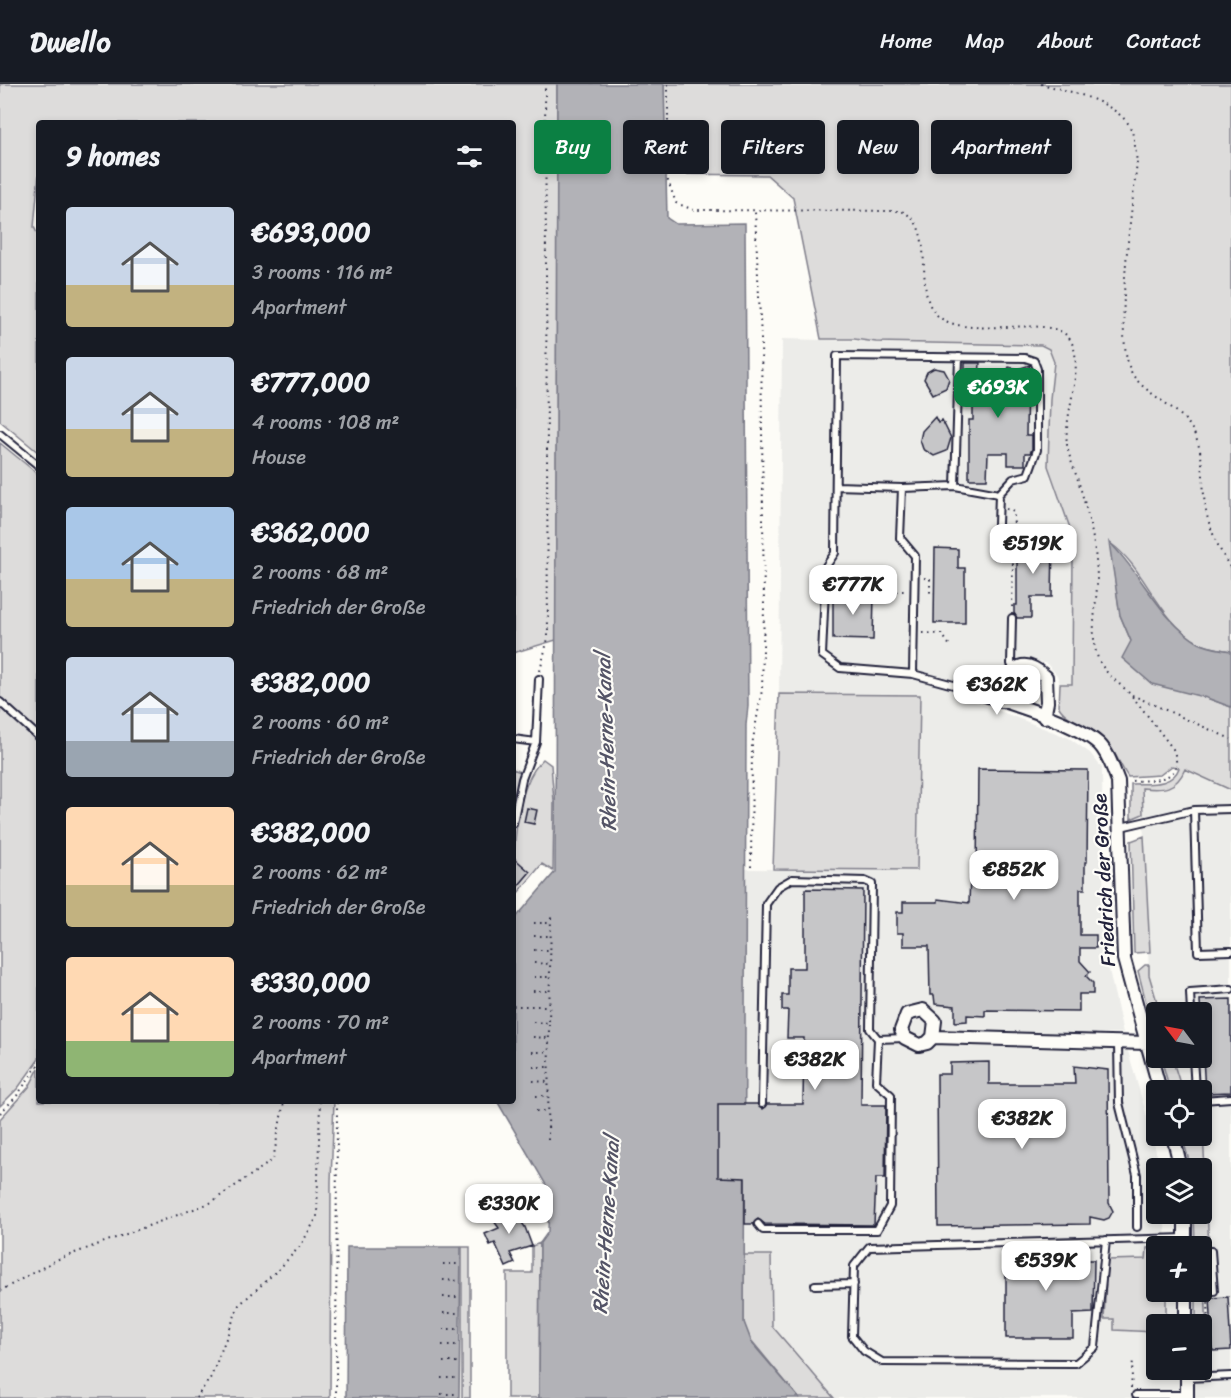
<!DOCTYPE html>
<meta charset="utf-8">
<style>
:root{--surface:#171b24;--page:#242831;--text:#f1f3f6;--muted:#9ea1a6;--line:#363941;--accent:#0b8043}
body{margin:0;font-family:Sriracha,sans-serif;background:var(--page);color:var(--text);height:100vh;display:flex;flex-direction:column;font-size:22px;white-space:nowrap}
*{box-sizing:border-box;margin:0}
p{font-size:20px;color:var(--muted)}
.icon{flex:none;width:33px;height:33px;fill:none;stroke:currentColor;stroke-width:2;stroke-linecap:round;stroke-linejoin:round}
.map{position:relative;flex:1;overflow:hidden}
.side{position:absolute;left:36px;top:36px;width:480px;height:984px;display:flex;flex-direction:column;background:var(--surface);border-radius:6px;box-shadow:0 3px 9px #0003}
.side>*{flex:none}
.guide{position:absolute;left:534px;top:36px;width:570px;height:54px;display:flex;gap:12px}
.needle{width:39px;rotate:302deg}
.tools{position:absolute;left:1146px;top:918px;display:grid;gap:12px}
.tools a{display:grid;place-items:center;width:66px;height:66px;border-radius:6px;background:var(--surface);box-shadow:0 3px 9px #0003;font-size:30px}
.price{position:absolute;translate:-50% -51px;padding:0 14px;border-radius:12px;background:#fff;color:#222;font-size:20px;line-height:39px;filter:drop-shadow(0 2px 3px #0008)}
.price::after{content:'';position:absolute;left:50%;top:36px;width:18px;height:14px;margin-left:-9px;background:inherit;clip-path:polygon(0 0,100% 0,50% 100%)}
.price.selected{background:var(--accent);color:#fff}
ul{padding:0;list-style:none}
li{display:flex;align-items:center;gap:18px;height:150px;padding:0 30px}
li span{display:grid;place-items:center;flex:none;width:168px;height:120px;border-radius:6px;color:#555}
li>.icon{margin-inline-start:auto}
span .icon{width:72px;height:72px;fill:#fffc;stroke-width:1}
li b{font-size:26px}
h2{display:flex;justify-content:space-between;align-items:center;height:72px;padding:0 30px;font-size:26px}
.pill{padding:0 21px;border-radius:6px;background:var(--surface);box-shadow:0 3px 9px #0003;font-size:21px;line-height:54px}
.pill.selected{background:var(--accent);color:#fff}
header{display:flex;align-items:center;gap:36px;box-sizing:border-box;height:84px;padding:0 30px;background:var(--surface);border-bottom:2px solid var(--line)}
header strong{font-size:28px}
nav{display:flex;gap:33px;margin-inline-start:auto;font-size:21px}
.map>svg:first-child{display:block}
.built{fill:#ecece9;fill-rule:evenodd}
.green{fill:#dddcdb;stroke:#807f8b;stroke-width:1.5}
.water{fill:#b2b2b7;stroke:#787885;stroke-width:1.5}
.building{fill:#c6c6c8;stroke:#22223b;stroke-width:1.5}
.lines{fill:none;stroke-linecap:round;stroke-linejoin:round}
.service-casing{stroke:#22223b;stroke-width:10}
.minor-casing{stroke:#22223b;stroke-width:16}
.path{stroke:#22223b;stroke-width:2;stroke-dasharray:1.5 4.5;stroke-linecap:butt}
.service{stroke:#fdfcf7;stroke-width:6}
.minor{stroke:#fdfcf7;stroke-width:12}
.labels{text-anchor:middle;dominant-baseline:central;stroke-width:4.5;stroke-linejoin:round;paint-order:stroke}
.street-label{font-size:20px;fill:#22223b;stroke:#fdfcf7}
.water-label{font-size:21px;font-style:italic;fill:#545466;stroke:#fdfcf7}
</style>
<header>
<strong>Dwello</strong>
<nav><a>Home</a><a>Map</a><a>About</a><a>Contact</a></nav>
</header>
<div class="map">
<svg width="1231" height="1314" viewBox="0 0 1231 1314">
<rect width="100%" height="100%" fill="#fdfcf7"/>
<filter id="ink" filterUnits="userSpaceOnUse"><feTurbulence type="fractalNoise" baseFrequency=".0167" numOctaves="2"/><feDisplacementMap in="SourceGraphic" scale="12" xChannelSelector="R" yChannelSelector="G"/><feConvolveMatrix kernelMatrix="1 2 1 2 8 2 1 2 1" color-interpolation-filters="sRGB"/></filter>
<g filter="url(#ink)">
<!-- built -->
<path class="built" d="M782,255L1041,261L1049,265L1053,272L1048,373L1050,392L1070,444L1073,470L1072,600H1060L1057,591L1047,580L1027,574L1011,580L998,597L991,602L964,595L958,611L1069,654L1090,669L1102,684L1104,863L1123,949H1096L1095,966L1128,967L1151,1047L1160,1084H1156V1130H1165V1138L1166,1162H1156V1208H1202V1164L1209,1163L1202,1006H1182L1172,974H1202V928H1160L1149,891L1142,704L1160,706L1185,685L1231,706V1314H834L772,1242L771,1171H744L745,785L917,786L920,611L779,610ZM1156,1240H1202V1286H1156Z"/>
<!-- green -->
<path class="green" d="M0,0H557L556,556L513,569V39H39V89L34,143L39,153V369L0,337Z
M664,0H1231V567C1221,565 1208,564 1199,559C1158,537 1145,483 1110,459L1120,531L1131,557L1207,614L1231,623V706L1185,685C1176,706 1163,706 1142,704L1143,730L1131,735V700C1148,699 1172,703 1179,684L1172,682L1160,691L1128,693C1119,680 1115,665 1102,653C1090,641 1068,638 1059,623L1060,600H1072L1073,470L1070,444L1048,382L1050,315L1054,278L1049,265L1041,261L876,258L854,255H821L793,114L767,91L665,90Z
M0,359L39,391V975L18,1004L0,1022Z
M779,610L920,611L917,786L773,785Z
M543,675L551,681L554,717L553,787L542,780L513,815C513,776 513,703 543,675Z
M513,685L520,688L513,720Z
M1144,752L1150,868L1134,869L1131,757Z
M1145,881H1149V891L1160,928H1156V957L1138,887Z
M1161,974H1172L1182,1006H1170Z
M39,984V1017H334L331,1097L330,1314H0V1035L29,1003Z
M1202,1029L1209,1164L1195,1162L1194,1130H1202V1084H1191L1182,1052H1202Z
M540,1159L539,1314H507V1189H532V1162Z
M462,1163H470V1314H462Z
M1156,1163V1208H1166V1240H1156V1248L1114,1246V1235H1104L1107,1176L1146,1175L1147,1164Z
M744,1171H771L772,1242L834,1314H799L746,1250L744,1238Z
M1204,1174L1207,1252H1202V1240H1196V1208H1202V1175Z"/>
<!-- water -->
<path class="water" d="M557,0H664L667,134L676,140L745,139L748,622L746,641L744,1238L752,1259L799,1314H539L540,1159L548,1148L549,1106L497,1017H513V837L555,788Z
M1109,458C1141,488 1161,538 1199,559C1208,564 1221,565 1231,567V623L1207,614L1152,600L1122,574L1131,557L1120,531Z
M347,1163H461L459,1314H346Z"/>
<!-- building -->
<path class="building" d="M965,279H980L979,293H1004L1009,283L1018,285L1030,281L1027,290L1026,351H1032V365L1030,369H1025V381H1008V369H988L987,395H969V336H973V304L969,302L968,294H965Z
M934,284L944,286L949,295L946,304L933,310L924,295L927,288Z
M935,333L938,339L942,336L951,354L947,367L934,372L923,365L920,356L922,347Z
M1017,458H1053L1052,513H1031V534H1017L1014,529V521H1017Z
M935,464L958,465V484H965V539H934Z
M833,508L874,509L873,556L833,555Z
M978,685L1088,686L1087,778H1085V805H1080V851H1096V864H1080V877L1090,888L1086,892L1093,899V910H1079V927L985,926V932L967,931V937L955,938V922L935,920L934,911H930L929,862H903V849H897V828H903V818H938V815L969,819L970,792H977Z
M527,724L537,726L534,740L524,738Z
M513,773L530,788L513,808Z
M805,805L863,806L861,1021H886L885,1094H876L874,1141L765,1140L758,1135L753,1140H745V1094L718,1093V1020H757L762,1025L767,1020H803L804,954H787L788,926H782V911H788V884H805Z
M1231,915V1008L1205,1009L1200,916Z
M989,978V1000H1075L1074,982L1108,986L1109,1119L1113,1127L1109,1134L1104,1136L1090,1133V1140L938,1142L937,990H950V979Z
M509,1120L525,1143L532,1162L510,1169L515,1179L506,1183L495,1159L490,1161L485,1150L499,1144L491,1133Z
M1072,1162V1176H1094L1093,1229L1073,1230V1254H1006V1164Z
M1228,1213L1231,1266L1213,1267L1210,1214Z"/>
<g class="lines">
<defs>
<path id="service" d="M0,350L39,382
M836,402L902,404
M955,402L959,273
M997,471L999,410
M1012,534L1011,580L1014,585
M913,590L915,472L900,454L902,404L955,402L999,410L1013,395L1028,391L1037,366V285L1034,277L1025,274L837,272L835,469L826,482L822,571L840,584L913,590L961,603
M0,618L39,653
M513,655L536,658
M1194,726L1198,868L1231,867
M513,739L522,695L536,658L539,595
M1121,743L1194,726L1231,725
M1191,928L1190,908L1231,905
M1118,960L1119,1019L1137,1091V1143
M1193,974L1195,1006
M1202,1016L1231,1014
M762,1020L766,820L778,803L792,795L865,797L872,800L870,945L878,955L905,954
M758,1140L763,1146H877L890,1122L891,1011L876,998L878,955
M1106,1156L1095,1263L1076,1279L882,1278L864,1267L852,1252L854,1182L869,1163L1185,1154
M1202,1169L1211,1167L1214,1207
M815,1201L854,1200
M1187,1294L1231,1292
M1136,1311H1187"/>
<path id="minor" d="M1001,617C1008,589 1018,568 1046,593L1047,618L1044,633
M933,953L935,937L923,926L907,930L901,946L905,954L919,961L927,959L933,953L1147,959L1124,875L1118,697C1113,685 1109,670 1099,660C1071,635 998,616 961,603
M1147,959L1160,1006
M1173,1052L1181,1084
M1185,1130V1162
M1186,1208V1240
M1187,1286V1314"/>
</defs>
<!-- service casing -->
<use href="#service" class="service-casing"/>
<!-- minor casing -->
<use href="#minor" class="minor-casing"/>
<!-- path -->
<path class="path" d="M668,0V97L676,119L694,126L901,127C938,141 913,205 935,229C962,260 1049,227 1069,254C1087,279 1063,331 1067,361C1069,373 1074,385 1078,396C1088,430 1097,461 1097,498C1097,522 1089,551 1098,574C1105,591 1120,599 1131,611C1146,629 1159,647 1173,665C1187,699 1151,696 1129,697
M1041,0C1068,7 1108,15 1127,38C1135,48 1135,66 1137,78C1133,121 1110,264 1135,294C1153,316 1186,325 1196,354C1205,376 1202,399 1205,422C1209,445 1219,465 1231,485
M1006,425L1014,428L1012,525
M924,494L930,495V509H934
M834,503H873V507H905
M923,549L942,550L950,562
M540,587L548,554L545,0
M1132,611L1231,655
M751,783L752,661L762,606L764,524L761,255L755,128
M534,839H551
M534,852H551
M534,866H550
M534,879L550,880
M534,893H550
M533,907H550
M513,922H549
M533,938L549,939L551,832
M533,953L548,954
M532,968H549
M533,983H549
M533,997L548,998
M536,1012H548
M536,1027H548
M0,1029L16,1013L39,980
M548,1056L549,939
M443,1180H460
M443,1196L460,1197
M0,1207L56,1176L210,1119L273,1076L284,1017
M1208,1212L1209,1254
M443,1213H460
M443,1229H459
M443,1245H459
M1202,1255L1212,1254
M442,1261H459
M443,1278H459
M441,1294H459
M1131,1304L1133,1275
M441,1310H459
M196,1314L211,1293L239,1221L279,1185L301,1161L317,1133L320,1017
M336,1314L337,1017"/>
<!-- service -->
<use href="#service" class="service"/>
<!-- minor -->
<use href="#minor" class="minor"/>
</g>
</g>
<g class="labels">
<!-- street labels -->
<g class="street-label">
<text transform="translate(1104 796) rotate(-93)">Friedrich der Große</text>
</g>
<!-- water labels -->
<g class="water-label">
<text transform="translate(606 658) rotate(-92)">Rhein-Herne-Kanal</text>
<text transform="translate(606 1141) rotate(-86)">Rhein-Herne-Kanal</text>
</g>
</g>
</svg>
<div class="tools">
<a><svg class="needle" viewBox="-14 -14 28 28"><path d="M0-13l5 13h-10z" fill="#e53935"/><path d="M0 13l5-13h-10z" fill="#9ea1a6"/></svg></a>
<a><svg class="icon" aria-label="locate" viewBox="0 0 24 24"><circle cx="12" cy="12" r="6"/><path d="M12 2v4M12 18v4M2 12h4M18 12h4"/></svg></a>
<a><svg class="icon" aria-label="layers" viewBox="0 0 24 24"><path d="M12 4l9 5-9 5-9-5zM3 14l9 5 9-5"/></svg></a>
<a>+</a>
<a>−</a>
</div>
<b class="price selected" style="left:998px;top:335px">€693K</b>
<b class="price" style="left:1033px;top:491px">€519K</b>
<b class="price" style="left:853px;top:532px">€777K</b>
<b class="price" style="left:997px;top:632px">€362K</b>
<b class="price" style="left:1014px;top:817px">€852K</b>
<b class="price" style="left:815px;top:1007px">€382K</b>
<b class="price" style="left:1022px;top:1066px">€382K</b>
<b class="price" style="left:509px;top:1151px">€330K</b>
<b class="price" style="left:1046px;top:1208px">€539K</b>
<div class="guide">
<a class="pill selected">Buy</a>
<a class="pill">Rent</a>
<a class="pill">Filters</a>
<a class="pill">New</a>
<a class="pill">Apartment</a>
</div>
<section class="side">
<h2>9 homes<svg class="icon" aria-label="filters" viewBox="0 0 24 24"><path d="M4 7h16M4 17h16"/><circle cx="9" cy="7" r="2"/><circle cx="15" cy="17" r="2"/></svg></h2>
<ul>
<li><span style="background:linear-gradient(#c9d6e8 65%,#c2b280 0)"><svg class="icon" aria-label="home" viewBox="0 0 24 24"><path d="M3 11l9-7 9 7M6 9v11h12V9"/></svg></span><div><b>€693,000</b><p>3 rooms · 116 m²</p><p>Apartment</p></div></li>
<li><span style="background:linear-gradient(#c9d6e8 60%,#c2b280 0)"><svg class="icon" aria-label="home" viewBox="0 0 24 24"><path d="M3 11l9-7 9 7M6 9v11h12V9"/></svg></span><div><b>€777,000</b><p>4 rooms · 108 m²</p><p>House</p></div></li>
<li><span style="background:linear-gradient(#a9c7e8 60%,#c2b280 0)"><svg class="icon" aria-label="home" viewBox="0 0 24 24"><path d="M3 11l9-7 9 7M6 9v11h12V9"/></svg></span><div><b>€362,000</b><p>2 rooms · 68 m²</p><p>Friedrich der Große</p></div></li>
<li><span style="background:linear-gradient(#c9d6e8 70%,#9aa5b1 0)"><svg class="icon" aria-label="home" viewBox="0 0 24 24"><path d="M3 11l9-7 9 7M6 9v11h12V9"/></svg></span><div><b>€382,000</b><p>2 rooms · 60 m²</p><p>Friedrich der Große</p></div></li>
<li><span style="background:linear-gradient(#ffd9b3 65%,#c2b280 0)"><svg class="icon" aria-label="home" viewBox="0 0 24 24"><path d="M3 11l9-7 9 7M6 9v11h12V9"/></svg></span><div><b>€382,000</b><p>2 rooms · 62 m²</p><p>Friedrich der Große</p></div></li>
<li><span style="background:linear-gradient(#ffd9b3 70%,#8fb573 0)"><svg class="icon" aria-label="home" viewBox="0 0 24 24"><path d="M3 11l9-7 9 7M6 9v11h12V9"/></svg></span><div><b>€330,000</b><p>2 rooms · 70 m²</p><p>Apartment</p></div></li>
</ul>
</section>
</div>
